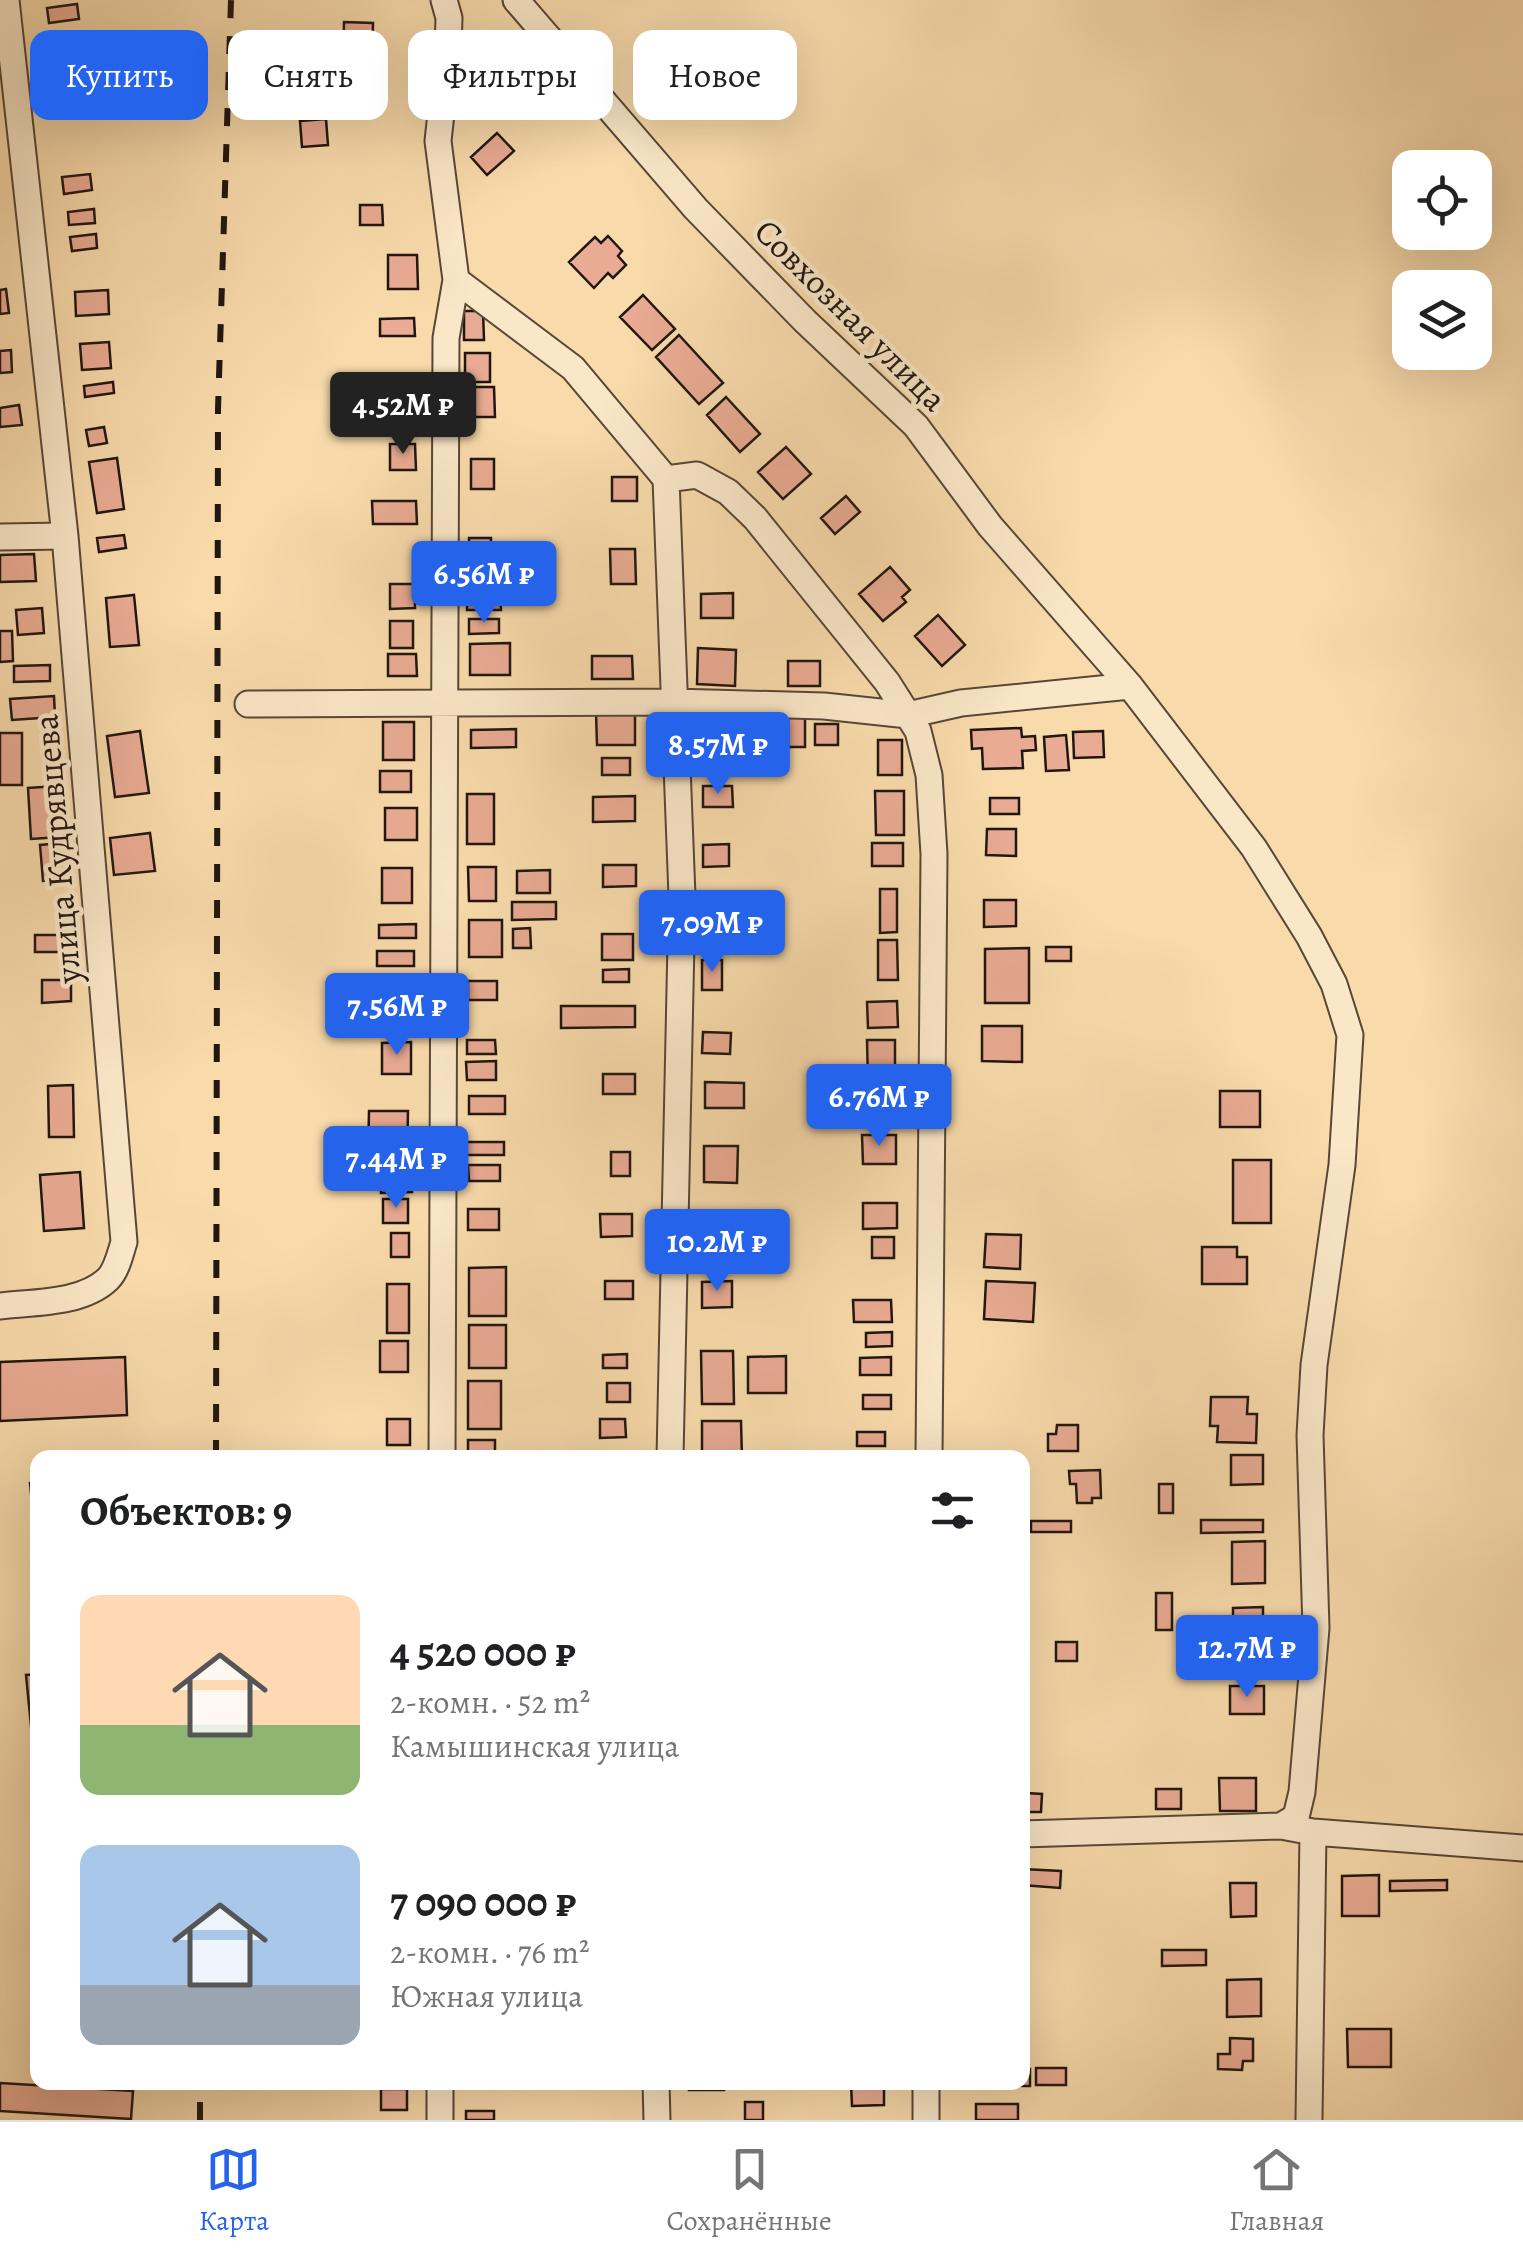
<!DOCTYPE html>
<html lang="ru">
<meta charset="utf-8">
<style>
:root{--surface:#fff;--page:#f6f6f6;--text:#202124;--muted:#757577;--line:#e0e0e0;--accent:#2563eb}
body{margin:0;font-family:Alegreya,serif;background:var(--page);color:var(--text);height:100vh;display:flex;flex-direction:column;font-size:38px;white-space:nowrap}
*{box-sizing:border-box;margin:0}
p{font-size:32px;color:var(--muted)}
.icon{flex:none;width:55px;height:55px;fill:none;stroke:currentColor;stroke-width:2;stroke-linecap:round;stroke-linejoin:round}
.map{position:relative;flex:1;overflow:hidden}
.panel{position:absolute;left:30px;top:1450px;width:1000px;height:640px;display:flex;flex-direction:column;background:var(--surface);border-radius:20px;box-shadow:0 10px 40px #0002}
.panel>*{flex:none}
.top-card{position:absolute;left:30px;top:30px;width:1000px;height:90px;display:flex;gap:20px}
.fabs{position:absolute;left:1392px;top:150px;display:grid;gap:20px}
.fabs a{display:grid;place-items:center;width:100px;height:100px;border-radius:20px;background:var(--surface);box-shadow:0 10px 40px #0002;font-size:50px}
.price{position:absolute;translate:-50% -85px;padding:0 22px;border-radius:10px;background:var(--accent);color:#fff;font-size:32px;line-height:65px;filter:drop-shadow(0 2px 5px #0008)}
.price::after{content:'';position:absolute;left:50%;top:60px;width:30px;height:22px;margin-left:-15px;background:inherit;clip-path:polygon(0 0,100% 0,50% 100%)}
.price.on{background:#222;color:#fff}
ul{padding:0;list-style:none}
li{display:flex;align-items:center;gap:30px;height:250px;padding:0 50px}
li span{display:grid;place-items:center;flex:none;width:280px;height:200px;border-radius:20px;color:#555}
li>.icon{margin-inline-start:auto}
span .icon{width:120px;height:120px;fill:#fffc;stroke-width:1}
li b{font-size:42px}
h2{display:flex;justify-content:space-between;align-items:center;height:120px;padding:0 50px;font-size:42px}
.tag{padding:0 35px;border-radius:20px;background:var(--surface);box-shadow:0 10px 40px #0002;font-size:35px;line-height:90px}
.tag.on{background:var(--accent);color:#fff}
.tab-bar{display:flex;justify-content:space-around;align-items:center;height:140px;border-top:2px solid var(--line);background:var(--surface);font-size:28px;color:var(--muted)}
.tab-bar a{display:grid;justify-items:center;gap:5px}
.tab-bar .on{color:var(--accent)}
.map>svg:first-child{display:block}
.building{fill:#e9ab93;stroke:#211610;stroke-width:2.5}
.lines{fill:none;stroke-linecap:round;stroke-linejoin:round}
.minor-casing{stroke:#574737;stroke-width:29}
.minor{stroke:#fae7c8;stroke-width:25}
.rail{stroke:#211610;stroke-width:6;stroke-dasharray:18 18;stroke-linecap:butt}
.labels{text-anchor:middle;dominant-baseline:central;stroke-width:9;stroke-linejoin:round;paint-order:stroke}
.street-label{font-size:35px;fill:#211610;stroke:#fae7c8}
</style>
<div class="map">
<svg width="1523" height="2120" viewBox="0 0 1523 2120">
<rect width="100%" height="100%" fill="#f8daab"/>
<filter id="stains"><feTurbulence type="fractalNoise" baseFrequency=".002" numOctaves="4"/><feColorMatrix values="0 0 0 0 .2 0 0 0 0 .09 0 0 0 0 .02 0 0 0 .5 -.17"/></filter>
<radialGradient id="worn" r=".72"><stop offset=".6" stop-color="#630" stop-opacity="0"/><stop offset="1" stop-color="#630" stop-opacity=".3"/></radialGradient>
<!-- building -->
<path class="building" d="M77,4L79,19L49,23L47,8Z
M344,22L373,23L372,70L343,69Z
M77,75L78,102L53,103L51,76Z
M326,119L328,145L302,147L300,121Z
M497,133L514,151L487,175L471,157Z
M90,174L92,190L64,194L62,177Z
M360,205H382L383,225H360Z
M94,209L95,223L69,225L68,212Z
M96,234L97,248L72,251L70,237Z
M608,236L622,251L618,256L626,265L613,278L608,273L594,288L569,262L595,237L601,243Z
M388,255H417L418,289H388Z
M6,289L9,313L0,314V290Z
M108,290L109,314L76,316L75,292Z
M643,295L675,329L652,350L620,317Z
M464,311H483L484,340H464Z
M414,318L415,336H380V319Z
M679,335L723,383L699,404L656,357Z
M109,342L111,368L82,370L80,344Z
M11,350L12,372L0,373V351Z
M465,353H490V382H465Z
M385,380H416V413H385Z
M113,382L114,393L85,397L84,386Z
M471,387H494L495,417H471Z
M726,397L760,434L740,452L707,415Z
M19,405L22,425L0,427V408Z
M104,427L107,443L89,446L86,430Z
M390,444H415L416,470H390Z
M786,447L811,474L783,499L758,472Z
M117,458L124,509L97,513L89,462Z
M471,459H494V489H471Z
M612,477H637V501H612Z
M846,496L860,512L835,534L821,518Z
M372,501H416L417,524H373Z
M124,535L126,548L99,552L97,538Z
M469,538H491V563L469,564Z
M610,549H635L636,584H611Z
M34,554L36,581L0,582V555Z
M890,567L910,590L902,597L906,602L883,621L859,594Z
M390,584H415V608L390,609Z
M467,591H500L501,610H467Z
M733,593V618H701V594Z
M134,595L139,645L110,647L106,598Z
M42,608L44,633L18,635L16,610Z
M938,615L965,645L942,666L915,636Z
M469,619H499V633L469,634Z
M390,621H413V648H390Z
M0,631H12L13,661L0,662Z
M510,643V675H470V644Z
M698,648L736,650L735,686L697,684Z
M388,654H416L417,676H388Z
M592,656H632L633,679H592Z
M788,661H820V686H788Z
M50,665V681L14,682V666Z
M54,696L55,717L12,720L10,699Z
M701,711H724L723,749H701Z
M596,713H635V745H597Z
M788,716H805V747H788Z
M383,722H414V760H383Z
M815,724H838V745H815Z
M1021,728L1022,737L1035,736L1036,750L1022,751L1023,768L983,769L982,748L972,749L971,730Z
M516,729V747L471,748V730Z
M140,731L149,793L115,797L107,736Z
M1103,731L1104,757L1074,758L1073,732Z
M0,733H22V785H0Z
M1066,735L1069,770L1046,771L1044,737Z
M878,740H902V775H878Z
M602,758H630V775H602Z
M380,771H411V792H380Z
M57,786L60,837L31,839L28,788Z
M703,786H732L733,807H703Z
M875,791H904V835H876Z
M467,794H494V844H467Z
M635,796V821L593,822V797Z
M990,798H1019V814H990Z
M385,808H417V840H385Z
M987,829H1016V856L986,855Z
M150,833L155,871L114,875L110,838Z
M61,843L64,879L43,881L40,845Z
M872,843H903V866H872Z
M729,844V866L703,867V845Z
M603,865H636V886L603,887Z
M468,867H496V901H469Z
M382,868H412V903H382Z
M550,870V893H517V871Z
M880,889H897V932L880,933Z
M984,900H1016V926L984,927Z
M512,902H556V919L512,920Z
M704,904H730V926H704Z
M469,920H502V957H469Z
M416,924V938H379V925Z
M530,928L531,948H513V929Z
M602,934H633V960H602Z
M35,935H66V952H35Z
M878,940H897L898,980H878Z
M1046,947H1071V961H1046Z
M1029,948V1003H985V949Z
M377,951H414V966H377Z
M702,960H722V990H702Z
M629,969V982H603V970Z
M42,980H71V1001L42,1003Z
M468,981H497V1000H468Z
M387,983H413V1032H387Z
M897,1001L898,1027L868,1028L867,1002Z
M561,1006H635V1027L561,1028Z
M982,1026H1022V1062L982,1061Z
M703,1032L731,1033L730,1054L702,1053Z
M467,1040H495L496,1054H467Z
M867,1040H895V1081H868Z
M411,1042V1074H382V1043Z
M496,1061V1080H467L466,1062Z
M603,1074H635V1094H603Z
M705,1082L744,1083V1108H705Z
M73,1085L74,1137H49L48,1086Z
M1220,1091H1260V1127H1220Z
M469,1096H505V1114H469Z
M870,1102H893V1126H871Z
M369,1111H408L407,1161L368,1160Z
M862,1135H896V1164H863Z
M466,1142H504V1155H466Z
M704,1146H738L737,1183L704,1182Z
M611,1152H630V1176H611Z
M1233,1160H1271V1223H1233Z
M468,1165H500V1181H469Z
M380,1167H411L412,1192L381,1193Z
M80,1172L84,1228L44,1231L40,1175Z
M383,1199H408V1223H383Z
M863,1203H897V1228L863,1229Z
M468,1209H499V1230H468Z
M600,1214H632V1236L601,1237Z
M702,1217L735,1219L734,1244L700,1242Z
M391,1233H409V1257H391Z
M986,1234L1021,1235L1020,1269L984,1267Z
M872,1237H894V1258H872Z
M1202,1247H1237V1257H1247V1284H1202Z
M506,1267V1316H469V1268Z
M605,1281H633V1299H605Z
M732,1281V1307L702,1308V1282Z
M986,1281L1035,1283L1033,1322L984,1319Z
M387,1284H409V1333H387Z
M853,1300H891L892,1322H854Z
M469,1325H506V1368H469Z
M892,1332V1346L866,1347V1333Z
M380,1341H408V1372H380Z
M701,1351H733L734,1404H702Z
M627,1354V1368H603V1355Z
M786,1356V1393H748V1357Z
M125,1357L127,1415L0,1421V1362Z
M891,1357V1375H860V1358Z
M468,1381H501V1429H468Z
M607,1383H630V1402H607Z
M863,1395H891V1409H863Z
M1211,1397H1248L1247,1414H1257L1256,1443L1217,1442L1218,1426H1210Z
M387,1419H410V1445H387Z
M600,1419H625L626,1437L600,1438Z
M702,1421H741L742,1458H702Z
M1057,1425H1078V1451H1048V1434H1056Z
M857,1432H885V1446H857Z
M468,1440H495V1458H468Z
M1231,1455H1263V1484L1231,1485Z
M1100,1470L1101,1498H1092V1503H1077L1076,1484H1070L1069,1471Z
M38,1482V1562L30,1483Z
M1159,1484H1173V1513H1159Z
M1201,1520H1263V1532L1201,1533Z
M1031,1521H1071V1532H1031Z
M1265,1541V1583L1232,1584V1542Z
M1156,1593H1172V1630H1156Z
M1263,1607V1648H1233V1608Z
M1056,1642H1077V1661H1056Z
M38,1674V1797L26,1675Z
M1230,1686H1264V1714H1230Z
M1219,1778H1256V1811H1220Z
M1156,1789H1181V1809H1156Z
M1026,1793L1042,1794L1041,1812H1026Z
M1022,1869L1061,1871L1060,1888L1022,1885Z
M1379,1875V1916H1342V1876Z
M1447,1880V1890L1390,1891V1881Z
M1230,1883H1256V1916L1231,1917Z
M1162,1950H1206V1965L1162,1966Z
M1261,1979V2016L1227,2017V1980Z
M1347,2029H1391V2067H1348Z
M1230,2038L1253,2039V2061H1243L1242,2070L1218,2069V2054H1230Z
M1036,2068H1066V2085H1036Z
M1022,2069H1030V2086H978V2082H1022Z
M689,2082H724V2090H689Z
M851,2082H884V2105L852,2106Z
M0,2083L133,2091L131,2119L0,2111Z
M381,2089H407V2110H381Z
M745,2102H763V2120H745Z
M976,2104H1018V2120H976Z
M466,2111H494V2120H466Z"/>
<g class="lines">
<defs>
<path id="minor" d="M516,0L696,209L805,321L916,426L990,526L1130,686L1254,848L1309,936L1334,984L1350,1035L1342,1165L1314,1365L1310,1435L1316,1628L1302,1792L1296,1817L1281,1826
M456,280L573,368L666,479L682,896L670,1458
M666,479L697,475L728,492L755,518L887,682L918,731L929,775L934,854L929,1458
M0,537L65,536
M248,704L674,702L824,706L908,715L961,703L1130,686
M0,1306C34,1302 82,1304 108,1279C117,1270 120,1254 124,1242L65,536L6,0
M442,1458L446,338L456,280L438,141L448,49L449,18L444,0
M1022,1834L1281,1826L1313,1832L1523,1848
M656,2082L657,2120
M926,2082V2120
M440,2120V2082
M1309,2120L1313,1832"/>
</defs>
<!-- minor casing -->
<use href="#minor" class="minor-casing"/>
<!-- minor -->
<use href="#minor" class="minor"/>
<!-- rail -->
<path class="rail" d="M216,1458L218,409L231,0
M200,2120V2082"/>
</g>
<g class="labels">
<!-- street labels -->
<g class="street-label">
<text transform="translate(851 315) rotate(45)">Совхозная улица</text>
<text transform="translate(57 849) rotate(-95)">улица Кудрявцева</text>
</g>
</g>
<rect width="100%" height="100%" filter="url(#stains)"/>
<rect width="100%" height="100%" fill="url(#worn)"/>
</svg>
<div class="fabs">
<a><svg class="icon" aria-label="locate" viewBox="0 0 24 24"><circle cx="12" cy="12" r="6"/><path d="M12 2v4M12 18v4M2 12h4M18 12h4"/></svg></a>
<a><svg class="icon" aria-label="layers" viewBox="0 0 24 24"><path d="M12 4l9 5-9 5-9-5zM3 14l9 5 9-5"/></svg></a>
</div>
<b class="price on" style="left:403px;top:457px">4.52M ₽</b>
<b class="price" style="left:484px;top:626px">6.56M ₽</b>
<b class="price" style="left:718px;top:797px">8.57M ₽</b>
<b class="price" style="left:712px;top:975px">7.09M ₽</b>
<b class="price" style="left:397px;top:1058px">7.56M ₽</b>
<b class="price" style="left:879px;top:1149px">6.76M ₽</b>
<b class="price" style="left:396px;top:1211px">7.44M ₽</b>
<b class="price" style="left:717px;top:1294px">10.2M ₽</b>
<b class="price" style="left:1247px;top:1700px">12.7M ₽</b>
<div class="top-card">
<a class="tag on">Купить</a>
<a class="tag">Снять</a>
<a class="tag">Фильтры</a>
<a class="tag">Новое</a>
</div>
<section class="panel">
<h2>Объектов: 9<svg class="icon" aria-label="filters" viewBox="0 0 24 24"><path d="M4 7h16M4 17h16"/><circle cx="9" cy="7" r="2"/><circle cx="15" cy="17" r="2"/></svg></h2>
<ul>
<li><span style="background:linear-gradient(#ffd9b3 65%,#8fb573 0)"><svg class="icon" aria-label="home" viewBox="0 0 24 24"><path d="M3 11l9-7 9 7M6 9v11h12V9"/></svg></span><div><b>4 520 000 ₽</b><p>2-комн. · 52 m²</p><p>Камышинская улица</p></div></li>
<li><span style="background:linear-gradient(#a9c7e8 70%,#9aa5b1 0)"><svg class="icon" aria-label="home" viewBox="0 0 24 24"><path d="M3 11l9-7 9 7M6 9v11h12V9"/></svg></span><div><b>7 090 000 ₽</b><p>2-комн. · 76 m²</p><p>Южная улица</p></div></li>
</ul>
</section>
</div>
<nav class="tab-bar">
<a class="on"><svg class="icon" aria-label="map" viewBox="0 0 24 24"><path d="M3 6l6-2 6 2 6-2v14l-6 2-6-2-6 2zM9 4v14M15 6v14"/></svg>Карта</a>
<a><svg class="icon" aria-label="saved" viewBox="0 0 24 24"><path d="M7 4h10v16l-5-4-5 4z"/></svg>Сохранённые</a>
<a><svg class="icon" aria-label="home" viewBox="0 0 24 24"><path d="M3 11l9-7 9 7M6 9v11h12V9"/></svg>Главная</a>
</nav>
